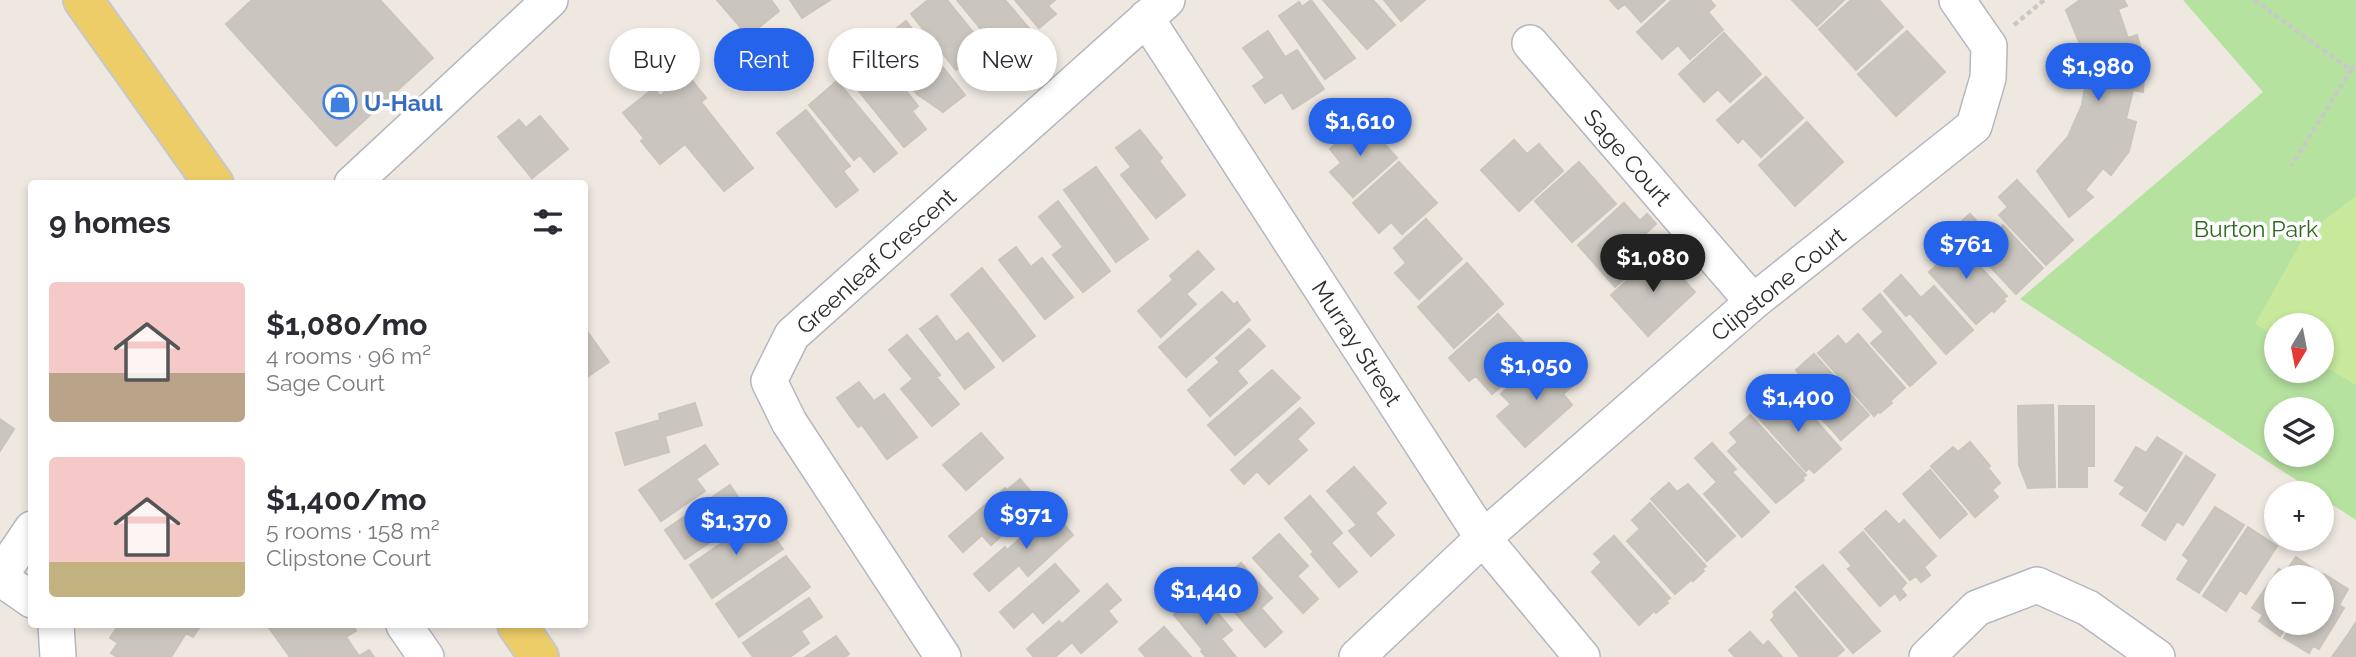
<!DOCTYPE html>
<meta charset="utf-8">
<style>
:root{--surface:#fff;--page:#f7f7f7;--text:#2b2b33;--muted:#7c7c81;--accent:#2563eb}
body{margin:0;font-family:Raleway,sans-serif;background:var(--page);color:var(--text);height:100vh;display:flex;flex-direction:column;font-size:26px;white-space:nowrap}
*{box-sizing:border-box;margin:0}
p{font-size:23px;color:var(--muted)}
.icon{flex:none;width:38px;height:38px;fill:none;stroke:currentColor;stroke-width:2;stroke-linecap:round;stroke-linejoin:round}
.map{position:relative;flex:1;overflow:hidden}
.drawer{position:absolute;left:28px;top:180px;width:560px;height:448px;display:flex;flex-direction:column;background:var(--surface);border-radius:7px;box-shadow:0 4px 10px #0003}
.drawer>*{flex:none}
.banner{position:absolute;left:609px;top:28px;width:665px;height:63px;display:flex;gap:14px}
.needle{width:46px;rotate:190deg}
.controls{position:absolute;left:2264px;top:313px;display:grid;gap:14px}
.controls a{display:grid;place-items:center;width:70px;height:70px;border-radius:50%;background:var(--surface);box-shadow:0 4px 10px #0003;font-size:35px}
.price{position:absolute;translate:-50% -60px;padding:0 16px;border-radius:24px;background:var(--accent);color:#fff;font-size:23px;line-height:46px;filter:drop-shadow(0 2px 4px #0008)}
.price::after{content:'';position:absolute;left:50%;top:42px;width:21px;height:16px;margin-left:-10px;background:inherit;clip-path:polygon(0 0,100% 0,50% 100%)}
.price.on{background:#222;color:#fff}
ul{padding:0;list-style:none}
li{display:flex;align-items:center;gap:21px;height:175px;padding:0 21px}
li span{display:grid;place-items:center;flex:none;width:196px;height:140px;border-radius:7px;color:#555}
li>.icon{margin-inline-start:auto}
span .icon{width:84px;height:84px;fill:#fffc;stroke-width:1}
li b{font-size:30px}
h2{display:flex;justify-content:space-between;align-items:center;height:84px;padding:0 21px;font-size:30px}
.pill{padding:0 24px;border-radius:32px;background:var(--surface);box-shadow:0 4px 10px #0003;font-size:24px;line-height:63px}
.pill.on{background:var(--accent);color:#fff}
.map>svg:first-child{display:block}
.green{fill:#b6e2a0;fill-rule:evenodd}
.pitch{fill:#c8e89c}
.building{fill:#cac6bf;stroke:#cac4ba;stroke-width:2}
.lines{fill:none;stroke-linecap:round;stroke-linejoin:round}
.minor-casing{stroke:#b4b7c0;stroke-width:38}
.major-casing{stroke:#c8c8c8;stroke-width:42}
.path{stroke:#c8c8c8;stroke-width:4.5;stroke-dasharray:5 3.5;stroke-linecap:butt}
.minor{stroke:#fff;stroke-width:35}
.major{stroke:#eccd68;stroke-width:38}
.labels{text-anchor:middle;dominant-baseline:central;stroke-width:7;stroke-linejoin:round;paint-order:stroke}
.shop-label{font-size:23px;font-weight:bold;fill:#366cbe;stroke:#fff;text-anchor:start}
.street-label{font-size:23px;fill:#2d2d2d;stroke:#fff}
.park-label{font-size:23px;fill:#2e691e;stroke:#fff}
</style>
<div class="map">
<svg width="2356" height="657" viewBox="0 0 2356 657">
<rect width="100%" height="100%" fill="#eee8e1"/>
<!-- green -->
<path class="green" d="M2183,0H2356V520L2322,498V494L2316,493L2020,299L2263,92ZM2277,326H2322V371H2277ZM2277,410H2322V455H2277Z"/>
<!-- pitch -->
<path class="pitch" d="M2356,196V385L2322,365V326H2277V337L2255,324L2305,235Z"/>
<!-- building -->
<path class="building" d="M252,0H380L433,58L336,146L226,24Z
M717,0H771L779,11L748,36Z
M790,0H830L802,18Z
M928,0H947L998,63L975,81L963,64L956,70L911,14Z
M957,0H1005L1033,33L1010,52L996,35L990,40Z
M1015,0H1055L1048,6L1056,14L1039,28Z
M1311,0L1355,58L1325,79L1279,16L1299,2L1302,7Z
M1323,0H1373L1395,25L1367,49Z
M1384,0H1425L1401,21Z
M1610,0H1665L1641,22L1625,4L1618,9Z
M1672,0H1710L1715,6L1708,12L1723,30L1690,59L1678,45L1662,59L1637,32Z
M1792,0H1844L1817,26Z
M1851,0H1879L1903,27L1856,70L1819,29Z
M2080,0H2124L2127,6L2118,9L2128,38L2137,35L2145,63L2143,92L2133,90L2126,119L2136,122L2129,151L2111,175L2103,168L2085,190L2093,197L2069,217L2037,171L2068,137L2082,105L2087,75L2080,44L2066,10Z
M906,21L965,95L943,112L917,94L877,44Z
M1268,31L1285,57L1297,50L1324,89L1293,109L1282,92L1265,103L1253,86L1265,78L1243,48Z
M1907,31L1945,72L1896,116L1858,74Z
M1724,33L1761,74L1730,102L1718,89L1704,102L1679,74Z
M874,51L918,106L912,111L926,129L904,147L845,74Z
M687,74L706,98L701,102L753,168L724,191L685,144L660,164L641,141L644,138L623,113L654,88L660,96Z
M1766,77L1803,118L1761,157L1743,138L1738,143L1717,120Z
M837,81L897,153L874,172L860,155L854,160L809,105Z
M806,110L850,166L843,171L858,190L836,207L777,133Z
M540,116L568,149L532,178L498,137L519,120L526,128Z
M1363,120L1397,158L1353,197L1330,172L1341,163L1330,149Z
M1807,122L1843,162L1795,206L1759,165Z
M1140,130L1162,158L1159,161L1185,195L1156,218L1121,175L1131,167L1116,148Z
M1514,140L1527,154L1539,144L1563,171L1519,211L1481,170Z
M1399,162L1437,203L1402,234L1391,222L1379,233L1353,203Z
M1579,162L1616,204L1572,242L1535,201Z
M1096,167L1148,239L1116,262L1064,190Z
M2017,180L2073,240L2046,265L1999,215L2008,207L1999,197Z
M1058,201L1110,271L1083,292L1053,255L1063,247L1039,217Z
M1624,203L1640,221L1647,214L1656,224L1634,244L1647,258L1615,287L1578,245Z
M1970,214L1991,237L2003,225L2043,268L2016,294L1954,228Z
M1426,219L1462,259L1419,299L1395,273L1406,263L1394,248Z
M1950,234L2007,296L2003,299L2005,301L1994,312L1992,310L1976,324L1929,272L1941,261L1932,251Z
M1016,247L1031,267L1042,258L1073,297L1045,319L999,260Z
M1198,251L1214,269L1186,294L1196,304L1161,337L1138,311L1173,280L1170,276Z
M1658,252L1695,292L1648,336L1611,295Z
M1467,263L1503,304L1454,348L1418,307Z
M982,268L1035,336L1003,361L951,295Z
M1901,275L1921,298L1934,286L1973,330L1946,354L1910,313L1906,316L1884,291Z
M1222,292L1234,305L1237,302L1250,320L1186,377L1159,347Z
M1880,294L1936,363L1910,386L1871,343L1884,332L1863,309Z
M1498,314L1536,356L1492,394L1476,376L1469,381L1449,358Z
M937,316L956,342L968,333L994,367L965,389L920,329Z
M584,327L609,362L584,379Z
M1249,329L1265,346L1237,371L1247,383L1210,416L1188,390L1220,362L1216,358Z
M1858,334L1905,388L1890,401L1892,403L1880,413L1879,411L1874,416L1818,353L1838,336L1846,345Z
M907,335L940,375L936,377L959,404L932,426L901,389L913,379L889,350Z
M1814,354L1869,415L1841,440L1795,389L1805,380L1796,370Z
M1535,363L1547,376L1560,365L1576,383L1563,394L1572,405L1525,447L1497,416L1511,404L1501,394Z
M1272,370L1300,398L1235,455L1208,425Z
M859,382L874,401L884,394L917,437L887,459L862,425L858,427L837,398Z
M1768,393L1789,417L1802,405L1841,449L1814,473L1809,468L1806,471L1751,409Z
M695,403L702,425L665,436L669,452L625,465L616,433L660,420L659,414Z
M2053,405L2055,487L2028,488L2019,465L2018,406Z
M2059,406H2094V466H2087V487H2059Z
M1300,408L1314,423L1297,439L1307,450L1269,484L1257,471L1244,484L1231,470Z
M1750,415L1806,475L1802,478L1804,480L1776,503L1728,451L1738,442L1730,433Z
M0,419L14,429L0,451Z
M981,433L1003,458L966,490L943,465Z
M2157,437L2182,453L2146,511L2120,494L2125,487L2115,481L2136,447L2146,453Z
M1970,442L1990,466L1988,468L2000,483L1992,490L1998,497L1975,517L1931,466L1953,447L1958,452Z
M1712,443L1736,469L1732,472L1769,512L1742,537L1704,494L1717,482L1695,458Z
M705,445L718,464L696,479L705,491L661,521L639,490Z
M2186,456L2215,475L2183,525L2177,521L2165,540L2142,525Z
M1354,467L1386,503L1375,513L1394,535L1371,556L1349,531L1357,525L1327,491Z
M1930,470L1967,514L1940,538L1903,494Z
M1020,479L1030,491L1017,502L1028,513L991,545L982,535L963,552L949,536L1005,488L1007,490Z
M1669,483L1677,492L1688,484L1735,536L1707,561L1651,499Z
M730,485L742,503L720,517L729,529L685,559L665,530Z
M1310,496L1342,533L1331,543L1357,572L1339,587L1311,554L1314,552L1285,518Z
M1650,503L1706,566L1702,569L1704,571L1693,581L1692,579L1675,594L1627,541L1640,529L1632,520Z
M2215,507L2244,525L2199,593L2177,579L2189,560L2183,555Z
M1052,511L1073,535L1028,576L1019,565L989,591L974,574L1005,547L1007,550Z
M1886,511L1899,525L1904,520L1936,556L1924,567L1930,575L1921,582L1916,576L1910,580L1865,529Z
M759,517L783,549L712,598L690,565Z
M2248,527L2277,546L2246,594L2240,590L2226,611L2203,596Z
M1863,532L1906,583L1901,589L1906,595L1900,600L1895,593L1880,606L1848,569L1852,566L1840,552Z
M1279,534L1308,566L1297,576L1318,599L1303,613L1253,558Z
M1614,536L1670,598L1666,601L1668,603L1656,613L1654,611L1639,625L1592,572L1602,562L1594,554Z
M786,556L810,587L739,637L716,604Z
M2296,557L2322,575L2321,578H2277V623H2289L2280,636L2259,621L2263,615L2252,608L2279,569L2285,573Z
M1241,563L1272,598L1261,608L1282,632L1265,647L1213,587Z
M1055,564L1079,591L1043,623L1033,611L1014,628L1000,612Z
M1823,565L1880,631L1853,653L1796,587Z
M2324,574L2348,589L2339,605L2344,608L2319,649L2313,646L2309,653L2284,638L2293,623H2322L2321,578Z
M1107,584L1121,600L1108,611L1117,622L1081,653L1072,642L1055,657H1034L1027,649L1059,621L1062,624Z
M1795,592L1844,650L1836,657H1800L1771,620L1775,616L1773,612Z
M1201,593L1232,630L1221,639L1236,657H1206L1201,651L1203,650L1174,615Z
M809,598L822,617L801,631L809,643L790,657H753L743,643Z
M2356,622V657H2332L2349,633Z
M119,625H201L193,637L186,633L171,657H117L111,653L118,643L110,638Z
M267,625H352L356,631L346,637L359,656L369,650L374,657H290Z
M1164,627L1191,657H1146L1139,649Z
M1750,632L1763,646L1768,641L1782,657H1735L1729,650Z
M836,636L849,654L845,657H805Z"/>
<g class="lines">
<defs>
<path id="minor" d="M1146,18L1483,538L1582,657
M1530,43L1753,302
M352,184L550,0
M0,576L32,529
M0,578L32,600
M56,625L58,657
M404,625L426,657
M943,657L789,422L769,381L792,335L1167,0
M1357,657L1483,538L1753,302L1974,126L1988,78L1989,46L1957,0
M1927,657L1977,608L2037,585L2088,608L2157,657"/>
<path id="major" d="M83,0L214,184
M517,625L539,657"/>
</defs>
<!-- minor casing -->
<use href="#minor" class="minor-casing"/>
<!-- major casing -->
<use href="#major" class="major-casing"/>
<!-- path -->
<path class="path" d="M2254,0L2351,70L2291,166
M2014,25L2044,0
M2351,70L2356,64"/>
<!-- minor -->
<use href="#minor" class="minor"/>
<!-- major -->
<use href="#major" class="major"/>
</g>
<!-- icons -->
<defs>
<symbol id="shop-ring" viewBox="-11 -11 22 22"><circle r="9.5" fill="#fff" stroke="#3f7fe0" stroke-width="1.5"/><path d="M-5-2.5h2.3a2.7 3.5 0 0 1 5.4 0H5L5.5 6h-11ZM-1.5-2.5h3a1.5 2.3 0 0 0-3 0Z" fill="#3f7fe0"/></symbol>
</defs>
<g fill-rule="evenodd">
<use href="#shop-ring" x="321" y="83" width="38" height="38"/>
</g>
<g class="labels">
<!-- shop labels -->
<g class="shop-label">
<text x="364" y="102">U-Haul</text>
</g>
<!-- street labels -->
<g class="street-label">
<text transform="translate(1628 157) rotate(49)">Sage Court</text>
<text transform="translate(876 261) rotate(-42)">Greenleaf Crescent</text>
<text transform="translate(1778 284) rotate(-39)">Clipstone Court</text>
<text transform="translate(1357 343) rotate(57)">Murray Street</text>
</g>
<!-- park labels -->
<g class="park-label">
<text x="2256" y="228">Burton Park</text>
</g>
</g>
</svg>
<div class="controls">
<a><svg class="needle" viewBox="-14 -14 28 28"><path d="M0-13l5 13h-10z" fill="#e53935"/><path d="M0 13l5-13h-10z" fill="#7c7c81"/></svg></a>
<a><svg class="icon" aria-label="layers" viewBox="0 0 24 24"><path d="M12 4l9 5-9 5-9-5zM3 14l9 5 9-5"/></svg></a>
<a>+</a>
<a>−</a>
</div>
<b class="price" style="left:2098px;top:103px">$1,980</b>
<b class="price" style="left:1360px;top:158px">$1,610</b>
<b class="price" style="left:1966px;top:281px">$761</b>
<b class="price on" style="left:1653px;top:294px">$1,080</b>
<b class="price" style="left:1536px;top:402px">$1,050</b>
<b class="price" style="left:1798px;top:434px">$1,400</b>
<b class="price" style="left:1026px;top:551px">$971</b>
<b class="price" style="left:736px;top:557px">$1,370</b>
<b class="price" style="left:1206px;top:627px">$1,440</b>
<div class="banner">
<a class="pill">Buy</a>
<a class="pill on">Rent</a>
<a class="pill">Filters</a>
<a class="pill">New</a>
</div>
<section class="drawer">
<h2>9 homes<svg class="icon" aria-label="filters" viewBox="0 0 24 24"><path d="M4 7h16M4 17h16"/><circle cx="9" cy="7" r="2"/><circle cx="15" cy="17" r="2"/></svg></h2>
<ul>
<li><span style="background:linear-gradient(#f6c9c9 65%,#b9a48a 0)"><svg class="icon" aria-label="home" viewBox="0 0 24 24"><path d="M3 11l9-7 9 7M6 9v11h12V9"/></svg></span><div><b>$1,080/mo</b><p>4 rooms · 96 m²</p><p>Sage Court</p></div></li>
<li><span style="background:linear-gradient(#f6c9c9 75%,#c2b280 0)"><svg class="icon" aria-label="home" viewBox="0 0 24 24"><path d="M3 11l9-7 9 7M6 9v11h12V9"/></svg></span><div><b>$1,400/mo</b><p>5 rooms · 158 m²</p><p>Clipstone Court</p></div></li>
</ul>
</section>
</div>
